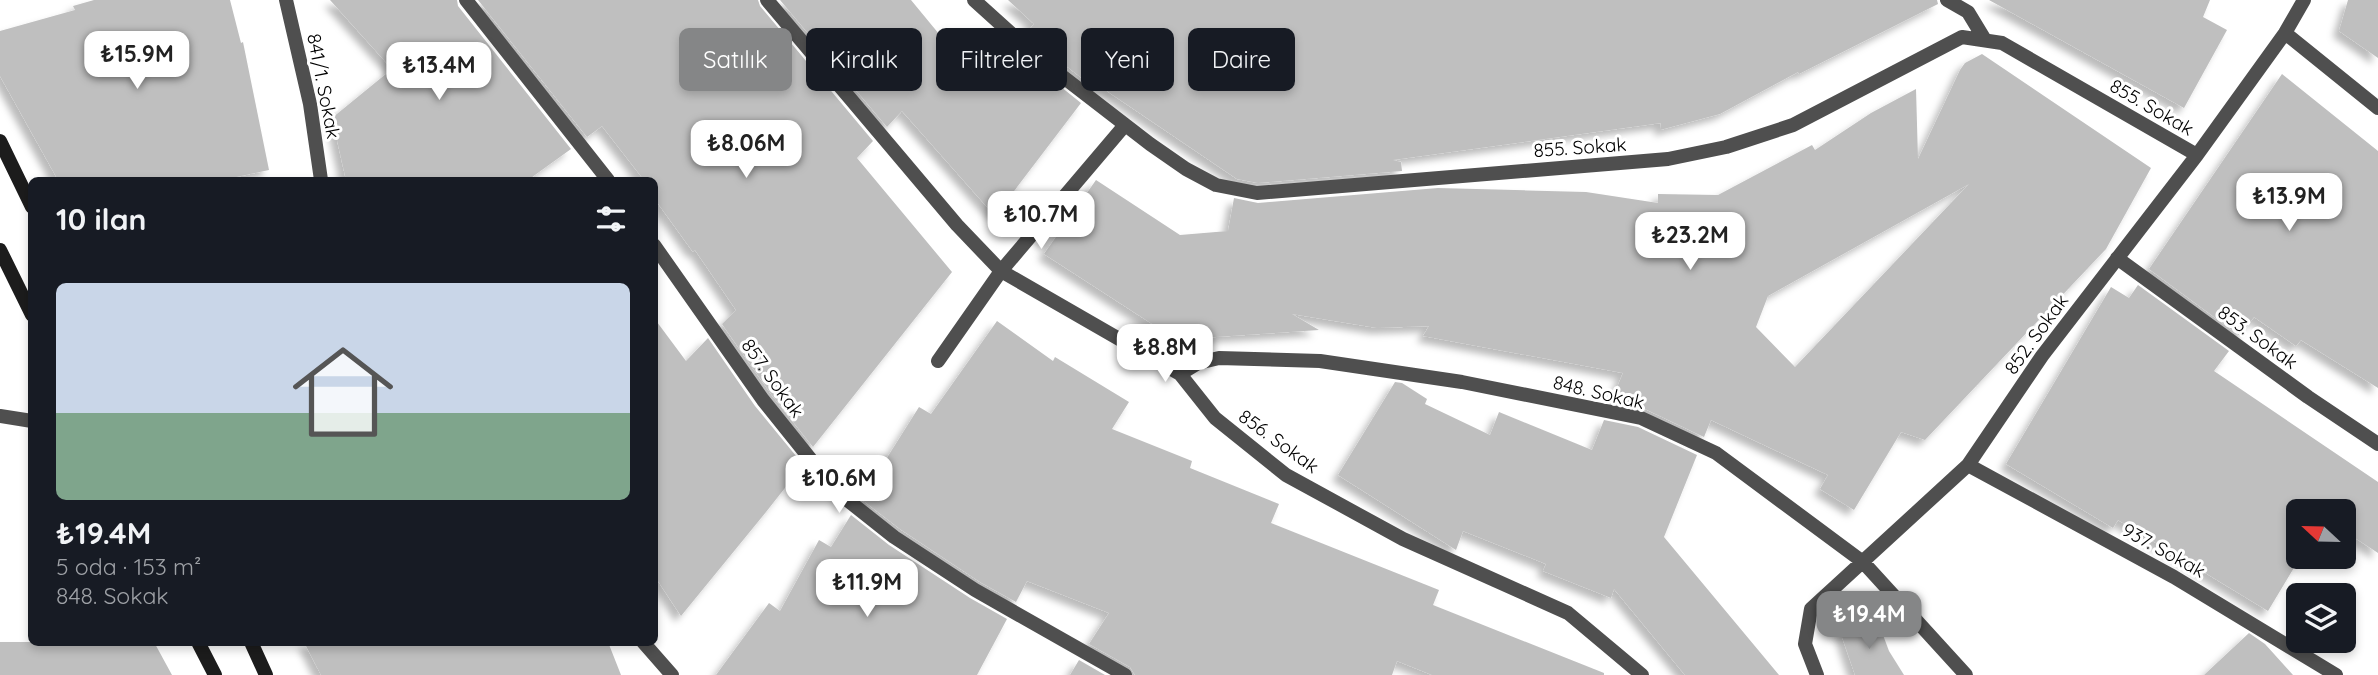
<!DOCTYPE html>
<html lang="tr">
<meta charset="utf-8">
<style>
:root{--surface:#171b24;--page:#20242c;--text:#f1f3f6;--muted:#9ea1a6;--accent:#858687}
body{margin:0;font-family:Quicksand,sans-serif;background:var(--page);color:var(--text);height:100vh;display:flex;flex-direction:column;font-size:26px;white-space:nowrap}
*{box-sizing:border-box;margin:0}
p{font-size:23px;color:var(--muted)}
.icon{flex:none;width:38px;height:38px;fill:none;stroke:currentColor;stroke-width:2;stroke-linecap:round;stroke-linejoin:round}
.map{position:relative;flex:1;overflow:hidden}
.panel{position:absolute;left:28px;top:177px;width:630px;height:469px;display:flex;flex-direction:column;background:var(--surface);border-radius:10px;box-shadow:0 4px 10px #0003}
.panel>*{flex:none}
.hud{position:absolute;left:679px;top:28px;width:665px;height:63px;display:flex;gap:14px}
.needle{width:46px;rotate:292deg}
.fabs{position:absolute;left:2286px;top:499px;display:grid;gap:14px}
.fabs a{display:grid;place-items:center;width:70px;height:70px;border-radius:10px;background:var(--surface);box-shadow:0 4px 10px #0003;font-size:35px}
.price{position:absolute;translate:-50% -60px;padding:0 16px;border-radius:14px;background:#fff;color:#222;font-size:23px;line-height:46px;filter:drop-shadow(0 2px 4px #0008)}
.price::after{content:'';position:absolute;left:50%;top:42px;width:21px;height:16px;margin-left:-10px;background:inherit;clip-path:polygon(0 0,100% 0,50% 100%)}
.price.active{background:var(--accent);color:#fff}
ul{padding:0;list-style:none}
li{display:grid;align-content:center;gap:14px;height:371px;padding:0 28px}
li span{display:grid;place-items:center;height:217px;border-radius:10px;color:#555}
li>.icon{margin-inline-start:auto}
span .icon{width:126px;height:126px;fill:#fffc;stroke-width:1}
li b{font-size:30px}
h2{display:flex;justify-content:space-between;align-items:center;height:84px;padding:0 28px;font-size:30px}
.chip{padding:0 24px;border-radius:10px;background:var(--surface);box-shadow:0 4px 10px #0003;font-size:24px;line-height:63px}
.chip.active{background:var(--accent);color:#fff}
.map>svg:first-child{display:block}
.building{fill:#bfbfbf;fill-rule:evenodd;filter:url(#shadow)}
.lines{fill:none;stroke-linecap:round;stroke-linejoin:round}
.street{stroke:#4f4f4f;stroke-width:14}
.secondary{stroke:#1c1c1c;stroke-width:14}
.labels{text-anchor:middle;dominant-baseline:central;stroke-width:6;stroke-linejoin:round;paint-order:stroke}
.street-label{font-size:19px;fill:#000;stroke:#fff}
</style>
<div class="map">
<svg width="2378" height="675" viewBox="0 0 2378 675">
<defs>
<filter id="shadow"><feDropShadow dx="-6" dy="6" stdDeviation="3.5" flood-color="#0004"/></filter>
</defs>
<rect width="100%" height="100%" fill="#fff"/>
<!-- building -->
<path class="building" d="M94,0H230L241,43L243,42L269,170L222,180H58L0,76V31L75,10L73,6Z
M330,0H457L458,6L571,149L528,180H346L332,118L392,69Z
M478,0H758L760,6L873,141L857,158L952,272L813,447L771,394L722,324L736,310L695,250L693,252L654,198V180H644L602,126L587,137Z
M780,0H911L972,74L978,69L993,81L1015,50L1081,103L995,216L902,111L887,127Z
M1008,0H1937L1938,4L1799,74L1798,72L1720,114L1660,130L1661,123L1393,160L1401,162L1402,171L1258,183L1237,179L1101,87L1098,91L1026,34L1034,24Z
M1989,0H2210L2203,17L2227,30L2184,108Z
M2348,0H2378V58L2339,31Z
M1982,54L2151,168L2106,249L1925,440L1901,432L1854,510L1820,489L1828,475L1711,420L1704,437L1645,409L1611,402L1623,373L1423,336L1429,326L1377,328L1292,314L1319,330L1156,341L1160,329L1044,254L1096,180L1180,235L1228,231L1234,198L1258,203L1438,188L1586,192L1658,203V194L1718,195L1812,145L1815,150L1871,113L1916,89L1918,159L1960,70L1965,63ZM1969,184L1795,367L1756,327L1768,296Z
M2282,74L2378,151V388L2301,340L2296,346L2254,317L2240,336L2149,269Z
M2138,285L2229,351L2214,371L2378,482V553L2343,530V511H2298V556H2301L2268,611L2118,520L2113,528L2006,464L2111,287L2129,298Z
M654,318L686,361L708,338L755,406L801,462L790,476L792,479L766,512L681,616L654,575Z
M997,321L1053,361L1055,357L1129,402L1112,429L1192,461L1190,468L1279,504L1271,523L1439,590L1433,605L1604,673V675H1432L1397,661L1392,675H1135L1130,667L1089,644L1109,613L1027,581L1016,602L980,582L900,529L861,499L919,407L931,414Z
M1395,382L1402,383L1427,399L1425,404L1490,435L1499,412L1592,450L1604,420L1638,427L1697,455L1664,537L1779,675H1685L1614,589L1611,598L1543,571L1546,564L1463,531L1456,550L1338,475Z
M851,515L889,545L970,598L1007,619L977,675H716L769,603L780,611L819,540L831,547Z
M1877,619L1889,651L1904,675H1855L1840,631Z
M2249,633L2265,644L2293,675H2204Z
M0,642H154L172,675H0Z
M304,642H608L621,675H321Z
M1079,660L1105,675H1070Z"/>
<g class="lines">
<!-- street -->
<path class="street" d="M286,0L310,104L321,180
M466,0L608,180
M767,0L957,225L1001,271L1180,374L1215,418L1286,475L1403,539L1568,613L1642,675
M974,0L1036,56L1150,144L1186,169L1216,185L1257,193L1668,159L1726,147L1793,125L1962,37L2002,43L2197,155
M1947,0L1968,12L1985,40
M2285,33L2378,108
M654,245L763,400L836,491L894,537L975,590L1125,675
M2117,258L2308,397L2378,444
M938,361L1001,271L1125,125
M1180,374L1198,363L1219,358L1320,361L1462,382L1641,418L1716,453L1863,562L1966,675
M0,416L32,421
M1968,465L2174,577L2336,675
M643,642L672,675
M1817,675L1805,644L1811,609L1968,465L2042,356L2197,155L2285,33L2304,0"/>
<!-- secondary -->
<path class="secondary" d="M0,141L32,207
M0,250L32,315
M198,642L215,675
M251,642L266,675"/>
</g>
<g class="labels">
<!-- street labels -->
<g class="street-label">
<text transform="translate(324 86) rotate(79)">841/1. Sokak</text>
<text transform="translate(2152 107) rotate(30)">855. Sokak</text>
<text transform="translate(1580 147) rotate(-4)">855. Sokak</text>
<text transform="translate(2036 334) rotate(-54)">852. Sokak</text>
<text transform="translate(2258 337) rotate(36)">853. Sokak</text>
<text transform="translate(773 378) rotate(54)">857. Sokak</text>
<text transform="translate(1599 392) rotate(13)">848. Sokak</text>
<text transform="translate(1279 441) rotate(36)">856. Sokak</text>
<text transform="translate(2164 550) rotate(29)">937. Sokak</text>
</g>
</g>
</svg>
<div class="fabs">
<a><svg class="needle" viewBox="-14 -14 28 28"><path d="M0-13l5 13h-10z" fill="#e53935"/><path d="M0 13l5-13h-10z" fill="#9ea1a6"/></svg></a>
<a><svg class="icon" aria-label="layers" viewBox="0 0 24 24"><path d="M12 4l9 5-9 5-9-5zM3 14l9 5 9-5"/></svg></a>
</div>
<b class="price" style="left:137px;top:91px">₺15.9M</b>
<b class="price" style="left:439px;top:102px">₺13.4M</b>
<b class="price" style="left:746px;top:180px">₺8.06M</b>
<b class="price" style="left:2289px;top:233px">₺13.9M</b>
<b class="price" style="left:1041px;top:251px">₺10.7M</b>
<b class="price" style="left:1690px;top:272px">₺23.2M</b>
<b class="price" style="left:1165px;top:384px">₺8.8M</b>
<b class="price" style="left:839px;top:515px">₺10.6M</b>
<b class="price" style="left:867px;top:619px">₺11.9M</b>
<b class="price active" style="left:1869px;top:651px">₺19.4M</b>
<div class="hud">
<a class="chip active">Satılık</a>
<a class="chip">Kiralık</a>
<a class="chip">Filtreler</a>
<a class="chip">Yeni</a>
<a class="chip">Daire</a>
</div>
<section class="panel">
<h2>10 ilan<svg class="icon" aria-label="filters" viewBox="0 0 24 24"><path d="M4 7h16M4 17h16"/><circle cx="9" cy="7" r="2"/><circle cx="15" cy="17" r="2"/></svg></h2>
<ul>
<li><span style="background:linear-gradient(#c9d6e8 60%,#7fa58c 0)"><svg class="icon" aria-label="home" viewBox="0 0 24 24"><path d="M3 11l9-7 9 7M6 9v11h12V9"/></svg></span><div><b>₺19.4M</b><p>5 oda · 153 m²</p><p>848. Sokak</p></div></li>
</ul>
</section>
</div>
